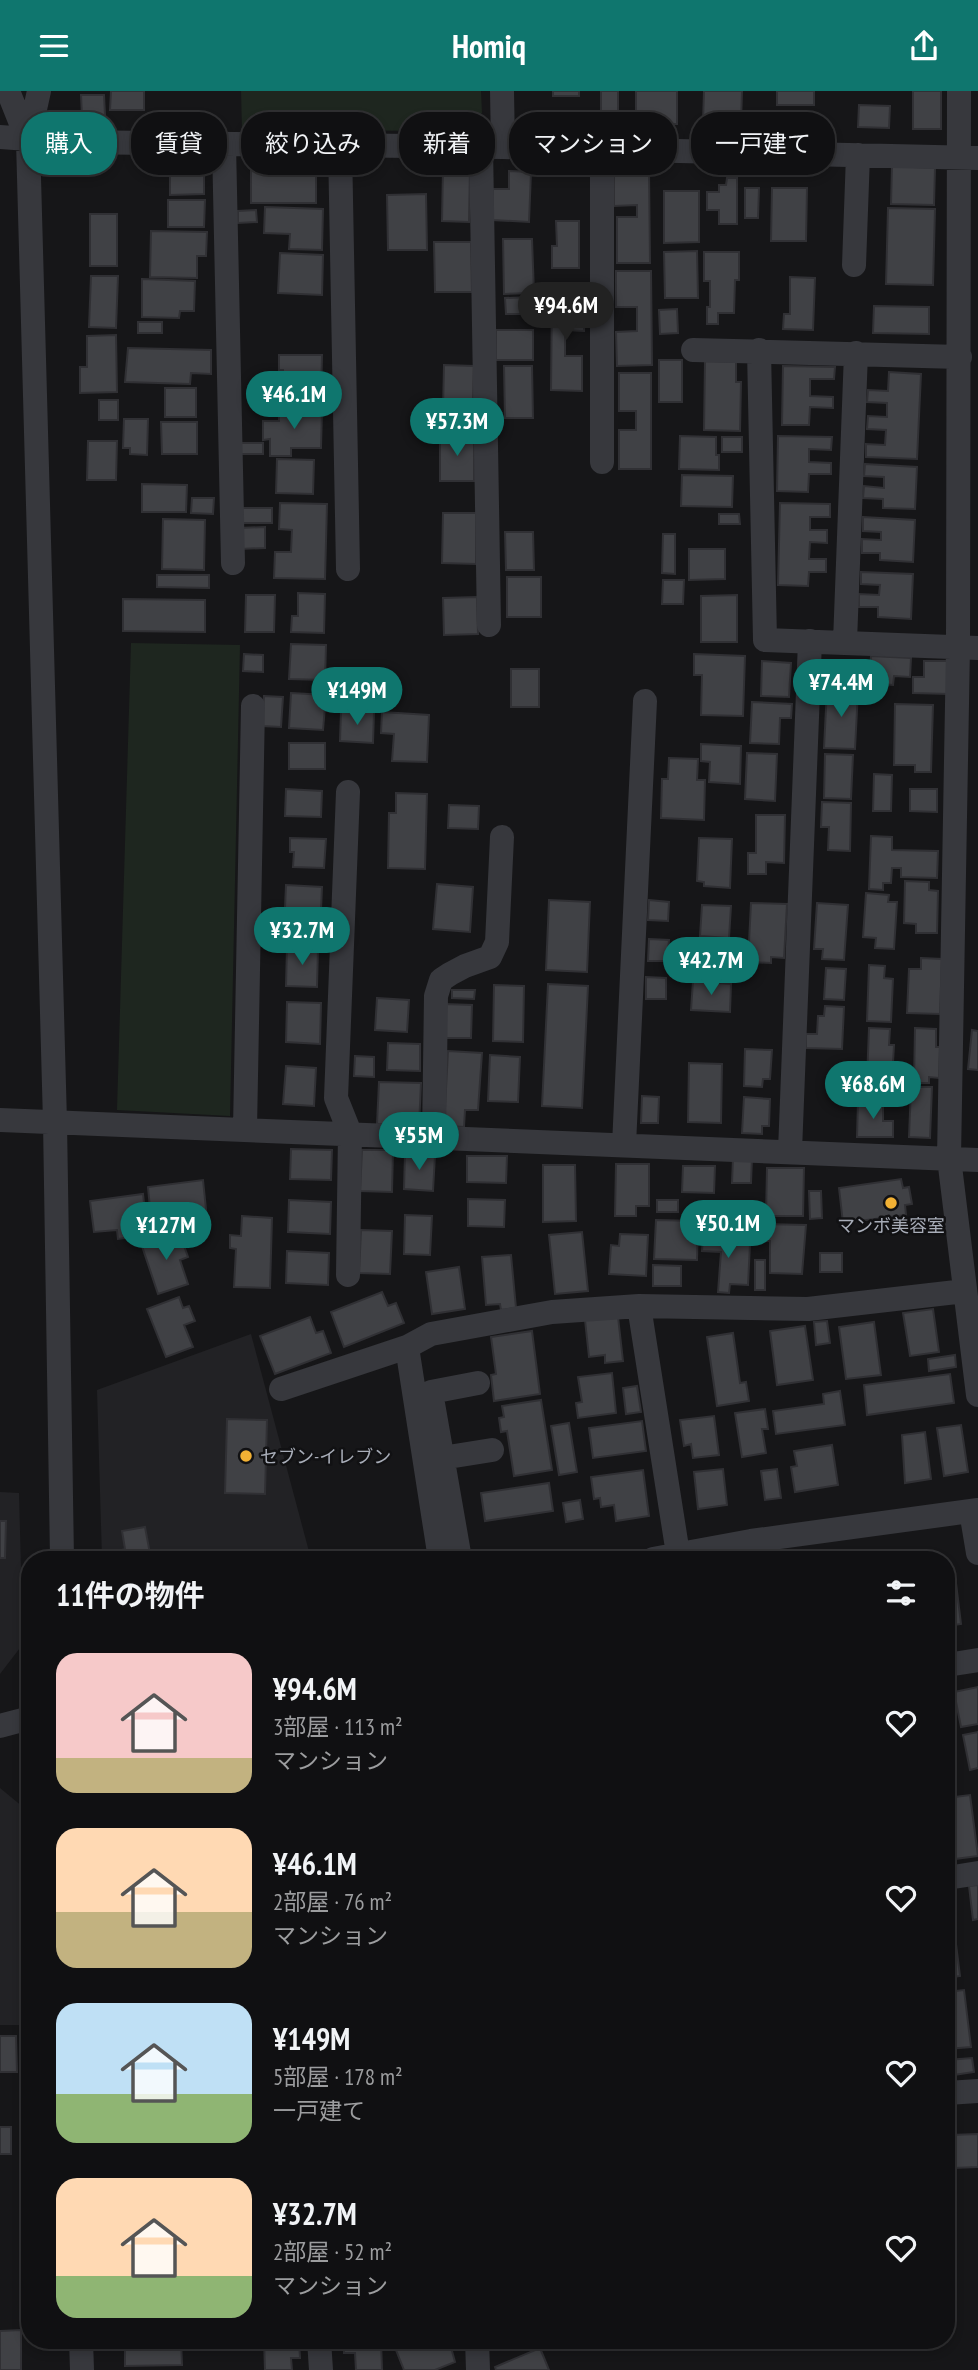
<!DOCTYPE html>
<html lang="ja">
<meta charset="utf-8">
<style>
:root{--surface:#101012;--page:#19191b;--text:#f1f3f6;--muted:#9c9d9f;--line:#303032;--accent:#0f766e}
body{margin:0;font-family:"PT Sans Narrow","Noto Sans JP",sans-serif;background:var(--page);color:var(--text);height:100vh;display:flex;flex-direction:column;font-size:26px;white-space:nowrap}
*{box-sizing:border-box;margin:0}
p{font-size:23px;color:var(--muted)}
.icon{flex:none;width:38px;height:38px;fill:none;stroke:currentColor;stroke-width:2;stroke-linecap:round;stroke-linejoin:round}
.map{position:relative;flex:1;overflow:hidden}
.drawer{position:absolute;left:21px;top:1460px;width:934px;height:798px;display:flex;flex-direction:column;background:var(--surface);border-radius:28px;box-shadow:0 4px 10px #0003,0 0 0 2px var(--line)}
.drawer>*{flex:none}
.top-card{position:absolute;left:21px;top:21px;width:936px;height:63px;display:flex;gap:14px}
.price{position:absolute;translate:-50% -60px;padding:0 16px;border-radius:24px;background:var(--accent);color:#fff;font-size:23px;line-height:46px;filter:drop-shadow(0 2px 4px #0008)}
.price::after{content:'';position:absolute;left:50%;top:42px;width:21px;height:16px;margin-left:-10px;background:inherit;clip-path:polygon(0 0,100% 0,50% 100%)}
.price.selected{background:#222;color:#fff}
ul{padding:0;list-style:none}
li{display:flex;align-items:center;gap:21px;height:175px;padding:0 35px}
li span{display:grid;place-items:center;flex:none;width:196px;height:140px;border-radius:21px;color:#555}
li>.icon{margin-inline-start:auto}
span .icon{width:84px;height:84px;fill:#fffc;stroke-width:1}
li b{font-size:30px}
h2{display:flex;justify-content:space-between;align-items:center;height:84px;padding:0 35px;font-size:30px}
.tag{padding:0 24px;border-radius:28px;background:var(--surface);box-shadow:0 4px 10px #0003,0 0 0 2px var(--line);font-size:24px;line-height:63px}
.tag.selected{background:var(--accent);color:#fff}
header{display:flex;justify-content:space-between;align-items:center;height:91px;padding:0 35px;background:var(--accent);color:#fff;font-size:32px;font-weight:700}
.map>svg:first-child{display:block}
.built{fill:#222225}
.green{fill:#1e261f}
.building{fill:#404145;stroke:#303034;stroke-width:2}
.lines{fill:none;stroke-linecap:round;stroke-linejoin:round}
.minor{stroke:#37383d;stroke-width:24}
.poi-dot{fill:#f2b134;stroke:#111113;stroke-width:2.5}
.labels{text-anchor:middle;dominant-baseline:central;stroke-width:5;stroke-linejoin:round;paint-order:stroke}
.poi-label{font-size:18px;fill:#a8adb8;stroke:#111113}
</style>
<header><svg class="icon" aria-label="menu" viewBox="0 0 24 24"><path d="M4 6h16M4 12h16M4 18h16"/></svg>Homiq<svg class="icon" aria-label="share" viewBox="0 0 24 24"><path d="M12 15V3M7 8l5-5 5 5M5 13v7h14v-7"/></svg></header>
<div class="map">
<svg width="978" height="2279" viewBox="0 0 978 2279">
<rect width="100%" height="100%" fill="#161618"/>
<!-- built -->
<path class="built" d="M251,1243L311,1468H102L97,1299Z
M0,1401L19,1402L23,1553L0,1583Z
M0,1697L23,1716L30,1934H0Z"/>
<!-- green -->
<path class="green" d="M241,0H481L482,22L457,40L242,39Z
M131,552L240,554L230,1025L117,1019Z"/>
<!-- building -->
<path class="building" d="M111,0H144V19H110Z
M553,0H579V5H553Z
M601,0H618V21H601Z
M636,0H677V33H636Z
M704,0H742L741,32L703,31Z
M777,0H814V14H777Z
M913,0H941V38H913Z
M81,4H104L105,24L82,25Z
M859,14L890,15L889,37L858,36Z
M251,72H316V112H251Z
M892,75L935,77L934,114L891,113Z
M443,77L470,78L469,131L442,130Z
M614,79H649L650,172H617V126H637V114L614,115Z
M204,80V103L170,104V81Z
M509,80L531,81L529,131L492,129L493,98H509Z
M727,87H737V133H719V119H707V101H719V94H726Z
M745,97H759L758,127H745Z
M772,97H807L806,150H771Z
M664,100H699V151L664,152Z
M426,103L427,159H388L387,104Z
M168,109H205L204,136H168Z
M265,116L323,118L322,159L289,158L290,143L264,142Z
M888,117L935,118L933,194L886,193Z
M256,119L257,131L238,132V120Z
M90,123H117V175H90Z
M556,130H579V177H552V155H557Z
M151,140L207,141L206,165H197V187L150,186Z
M503,148H532L534,202L504,203Z
M434,151H471L472,201H435Z
M697,160L698,207H665L664,161Z
M704,161H739V189H735L734,222H718V233H707V216H710V190H704Z
M280,162L323,164L322,204L278,202Z
M616,180H651L652,274L617,275L616,241L637,240V216H616Z
M91,185H118L116,237L89,236Z
M790,186L815,187L813,239L783,238L784,223H790Z
M142,188L195,190L194,220H180L179,227L142,226Z
M552,204H585L584,240L565,239V265H582V300L551,299Z
M533,206V223H506L505,207Z
M874,215L929,216V243L873,242Z
M677,218L678,242L660,243L659,219Z
M138,231H162V242H138Z
M496,239H533V269H496Z
M116,244L117,301L80,302V276H87V245Z
M128,257L211,259V283L191,282L190,293L125,291Z
M279,264H322L321,306L283,305V279H279Z
M659,269H682V311H659Z
M705,270L736,271V291H741L740,340L704,339Z
M444,274L474,275L473,309H460V319H443Z
M504,275H532L533,327H505Z
M783,275L835,276L834,288H810V305L833,306V317L810,316L809,334H782Z
M889,281L921,283L917,368L866,366V353L885,354L886,339L867,338L868,325L887,326V312L867,311L868,299L888,300Z
M619,282H651V378H619V339H636V320H619Z
M165,297H196V326H165Z
M99,309H118V329H99Z
M279,319H322L321,357H291V365H270V348L263,349V330H279Z
M124,328H148L147,364L130,363V357H123Z
M161,331H197V363H162Z
M440,344H474V390H440Z
M680,345L716,346V364H719V379L679,378Z
M778,345L832,346L831,359L809,358V371L831,372V383H809L808,401L777,400Z
M722,346H742V361H722Z
M88,350H117L116,389H87Z
M238,352H263V363H238Z
M277,368L314,369L313,403L276,402Z
M865,373L917,376L915,418L883,417V408L863,407L864,395L884,397V386L864,385Z
M682,384L733,385L732,416L681,415Z
M142,393L187,394L186,421H142Z
M192,407H214L213,423L191,422Z
M280,412L327,413L325,488L274,487L275,461H291L292,439L279,438Z
M780,412L830,413V426H810V439H827V452L810,451L809,468H826V481H809L808,495L778,494Z
M241,417H272V432H241Z
M443,422H476V473L442,472Z
M719,423H739L740,433H719Z
M863,426L915,429L913,471L880,469V462H862V448L881,449V441L863,440Z
M163,428L205,429L204,479L162,478Z
M265,436V457L239,458V437Z
M505,441H533L534,479H506Z
M663,443H675V483L662,482Z
M689,458H725V488L689,489Z
M861,481L913,483L911,528L878,526V516H859V503L879,504L880,494L861,493Z
M157,484H209V497L157,496Z
M507,486H541V526H507Z
M663,489H684L683,513H662Z
M298,502L325,503L324,542L291,541L292,525H298Z
M246,504H275L274,541H245Z
M737,504V551H701V505Z
M477,506L478,543L444,544L443,507Z
M123,508L205,509V541L123,540Z
M291,553L326,554L325,589L289,588Z
M244,563L263,564V581L243,580Z
M694,563L745,565L743,625L701,624L702,584H694Z
M871,565L911,567L910,586L894,585L893,594L869,592Z
M762,570L791,572L789,606L761,605Z
M924,570H950L949,603L913,602V586H924Z
M511,578H539V616H511Z
M827,598L858,600L855,658L824,657Z
M291,602L326,604L323,639L289,637Z
M264,605L283,606L281,636L262,635Z
M752,611L792,613L791,627H780L779,653L750,652Z
M895,613L933,614L931,681H915V674H894Z
M341,620L374,621L373,652L340,650Z
M382,621L429,624L427,671L392,670L394,643L381,642Z
M289,652H325V678H289Z
M701,653L741,655L740,693L709,691L710,671L701,670Z
M747,662L777,663L775,710L745,708Z
M825,663L853,664L851,708L824,707Z
M669,667L698,668L697,689H705L704,729L661,727L662,688H668Z
M874,683L892,684L891,720H873Z
M286,698L322,700L321,726L285,725Z
M910,698H937V721L910,720Z
M396,702L427,703L425,778L388,777L389,722H396Z
M822,711L851,712L850,760L828,759L829,736H821Z
M449,714L479,715L478,738L448,737Z
M756,724H785L784,772L766,771V783H748V762H756Z
M871,745L892,746V759L938,760L937,787L901,786V777H892L891,792H883V799L869,798Z
M290,747L326,748L324,777L293,776L294,761H290Z
M699,747L732,748L730,797L704,795V791L697,790Z
M905,790L929,791V799L938,800L937,842H916V833L904,832Z
M437,793L473,796L470,841L433,838Z
M286,794L322,796L320,842L284,840Z
M866,802L889,804L888,811H897L894,858L875,857L876,847L863,846Z
M549,809L590,811L587,881L546,879Z
M649,809L669,811L668,830L648,829Z
M751,812L787,813L784,867L771,866V872L748,871Z
M817,812L848,814L844,869L822,868L823,858H814Z
M702,814L731,815L729,847L700,845Z
M649,848L669,849L667,870H648Z
M694,853L731,855L730,881L693,880Z
M287,856L318,857L317,896L286,895Z
M921,867L942,868L940,923L907,922L909,878H921Z
M869,874L885,875L884,887L893,888L891,931L867,930Z
M826,877L846,878L844,909L824,908Z
M646,886L666,887V908H646Z
M693,890L731,893L730,921L691,919Z
M548,893L588,895L582,1017L542,1015Z
M494,894L524,895L523,951L493,950Z
M452,899H475L474,908L452,907Z
M377,907L409,909L407,941L375,939Z
M287,911L321,912L320,953L286,951Z
M444,913L472,914L471,947H443Z
M825,915L844,916L842,958L806,957V943H817L818,925H824Z
M869,937L890,938L889,954H894L892,989L867,988Z
M915,937L936,938V956H940L939,987L929,986V992H914Z
M972,939L978,940V979L968,978Z
M388,952L420,953V980L387,979Z
M745,958L772,959L770,988H763L762,996L744,995Z
M448,960L482,962L478,1019H465L464,1036L444,1035Z
M490,964L520,966L518,1011L488,1010Z
M355,965L374,966V986L354,985Z
M689,972L722,973L721,1032L688,1031Z
M286,975L316,977L314,1015L283,1013Z
M379,991L421,992L419,1035L377,1033Z
M911,996H932L930,1047L909,1046Z
M642,1005L659,1006L658,1032H641Z
M744,1006L770,1008L769,1035H762V1043L742,1042Z
M858,1010L883,1011V1030H893V1046H857Z
M291,1058L332,1059L331,1089L290,1088Z
M362,1059H393L392,1101L360,1100Z
M405,1063L435,1064L433,1100L404,1098Z
M467,1065H507L506,1092L467,1091Z
M733,1067H752L751,1092H732Z
M616,1073H649V1115H636V1125H615Z
M543,1074H575L576,1130L543,1131Z
M683,1075H715L714,1102L682,1101Z
M767,1077H804L803,1125H766Z
M901,1088L903,1097L909,1096L912,1113L905,1114L906,1124L843,1132L839,1097Z
M203,1089L207,1128L192,1129L193,1135L182,1136L181,1125L151,1128L148,1096Z
M809,1100H821L822,1127L810,1128Z
M143,1103L147,1139L133,1140L134,1146L118,1148L117,1139L94,1141L90,1110Z
M468,1108L505,1109L504,1136L468,1135Z
M289,1109L331,1111L330,1143L288,1141Z
M657,1109H678V1121H657Z
M405,1124L432,1125L430,1164L404,1163Z
M242,1125L272,1127L270,1197L234,1196L236,1158L230,1157V1144L241,1145Z
M656,1129L698,1130L697,1169L654,1168Z
M704,1131H713L712,1150L750,1153L748,1194L730,1193L729,1202L718,1201L721,1161L702,1160Z
M758,1133L806,1134L802,1183L770,1182V1150H758Z
M361,1139L392,1140L390,1183L359,1182Z
M175,1140L179,1153L183,1152L188,1166L180,1169L188,1193L158,1203L141,1152Z
M582,1141L588,1200L555,1203L549,1144Z
M620,1143L648,1144L646,1185L609,1183L611,1154L619,1155Z
M287,1160L329,1162L328,1194L286,1192Z
M820,1162H842V1181H820Z
M511,1164L516,1217L501,1219L500,1213L486,1214L482,1166Z
M755,1169H765V1199H755Z
M653,1174L681,1175V1195H653Z
M459,1176L465,1218L432,1223L426,1181Z
M382,1201L388,1215L396,1212L404,1232L344,1256L331,1221Z
M179,1206L183,1217L189,1215L195,1230L184,1234L193,1256L166,1266L147,1218Z
M933,1218L939,1261L910,1265L903,1222Z
M310,1226L316,1242L323,1240L331,1262L275,1283L260,1245Z
M618,1226L623,1270L605,1272V1264L589,1266L585,1229Z
M827,1230L830,1252L816,1254L814,1231Z
M874,1231L881,1284L846,1288L839,1236Z
M805,1235L813,1289L777,1294L770,1240Z
M532,1240L540,1303L494,1310L491,1284L496,1283L491,1246Z
M733,1242L740,1292L746,1291L749,1310L717,1315L707,1246Z
M955,1264L956,1276L929,1280L928,1268Z
M612,1282L616,1322L578,1327L576,1312L582,1311L578,1286Z
M950,1283L954,1312L867,1324L864,1294Z
M637,1295L641,1321L626,1323L623,1297Z
M840,1300L845,1334L776,1343L773,1320L824,1313L823,1303Z
M541,1309L552,1379L514,1385L507,1340L501,1341L499,1327L504,1326L502,1315Z
M765,1318L768,1338H762L766,1362L742,1366L735,1322Z
M714,1325L719,1364L693,1367L691,1353L684,1355L680,1329Z
M227,1328L267,1329L265,1403L225,1402Z
M642,1330L646,1360L593,1367L589,1337Z
M569,1332L577,1381L559,1384L551,1335Z
M961,1334L968,1381L944,1385L937,1337Z
M925,1341L931,1388L905,1392L902,1344Z
M832,1354L838,1394L795,1401L791,1376L797,1375L794,1360Z
M723,1378L727,1414L698,1418L694,1381Z
M777,1378L781,1407L765,1409L761,1380Z
M643,1379L649,1425L616,1430L614,1414L601,1416L600,1407L594,1408L591,1386Z
M549,1392L553,1420L485,1430L481,1402Z
M580,1409L583,1428L566,1431L563,1412Z
M0,1430H6L5,1467H0Z
M145,1436L151,1468H112L118,1460L125,1458L122,1440Z
M903,1464L904,1468H864Z
M956,1492L961,1533L947,1535V1493Z
M978,1596V1633L961,1636L954,1601Z
M978,1641V1677L970,1679L963,1644Z
M970,1704L978,1765L947,1769V1707Z
M978,1794V1828L973,1829L969,1795Z
M956,1853L960,1885L947,1887V1854Z
M964,1899L971,1956L947,1958V1901Z
M0,1945H16L17,1981H0Z
M972,1967L974,1981L947,1985V1969Z
M0,2036H11V2063H0Z
M978,2043V2076L953,2077L951,2044Z
M21,2239V2279H0V2240Z
M125,2249H181L182,2274L125,2275Z
M185,2249H244V2254H185Z
M264,2249H299L300,2267H291L292,2279H265Z
M344,2249H381L382,2279H356L355,2262H344Z
M407,2249H449L455,2271L435,2279H404L394,2254Z
M540,2257L549,2279H496L495,2276Z"/>
<g class="lines">
<!-- minor -->
<path class="minor" d="M8,0L28,50
M39,0L28,50L55,1031L62,1468
M502,0L503,56
M959,0L958,556L949,1067L978,1304
M0,46L69,51L503,56L978,67
M224,53L233,472
M340,55L348,478
M481,55L489,534
M602,58V371
M854,174L858,64
M693,259L960,266
M759,259L765,549L978,557
M845,551L856,262
M0,1029L978,1069
M245,1038L253,615
M434,1046L436,905L441,889L450,883L465,875L490,866L497,851L502,746
M624,1054L645,610
M790,1060L810,550
M348,1184L350,1042L336,1007L348,701
M639,1215L678,1463
M407,1256L431,1243L552,1221L639,1215L808,1218L965,1200
M281,1298L407,1256L440,1468
M442,1367L492,1359
M971,1420L978,1462
M460,1468L431,1301L478,1292
M653,1468L751,1450L978,1419
M947,1574L978,1569
M0,1635L30,1627
M947,1787L978,1782
M947,2002L978,2000
M81,2249L82,2279
M319,2249L321,2279
M477,2249L478,2279"/>
</g>
<!-- markers -->
<g class="poi-dot">
<circle cx="891" cy="1112" r="7"/>
<circle cx="246" cy="1365" r="7"/>
</g>
<g class="labels">
<!-- poi labels -->
<g class="poi-label">
<text x="891" y="1134">マンボ美容室</text>
<text x="260" y="1365" text-anchor="start">セブン-イレブン</text>
</g>
</g>
</svg>
<b class="price selected" style="left:566px;top:251px">¥94.6M</b>
<b class="price" style="left:294px;top:340px">¥46.1M</b>
<b class="price" style="left:457px;top:367px">¥57.3M</b>
<b class="price" style="left:841px;top:628px">¥74.4M</b>
<b class="price" style="left:357px;top:636px">¥149M</b>
<b class="price" style="left:302px;top:876px">¥32.7M</b>
<b class="price" style="left:711px;top:906px">¥42.7M</b>
<b class="price" style="left:873px;top:1030px">¥68.6M</b>
<b class="price" style="left:419px;top:1081px">¥55M</b>
<b class="price" style="left:728px;top:1169px">¥50.1M</b>
<b class="price" style="left:166px;top:1171px">¥127M</b>
<div class="top-card">
<a class="tag selected">購入</a>
<a class="tag">賃貸</a>
<a class="tag">絞り込み</a>
<a class="tag">新着</a>
<a class="tag">マンション</a>
<a class="tag">一戸建て</a>
</div>
<section class="drawer">
<h2>11件の物件<svg class="icon" aria-label="filters" viewBox="0 0 24 24"><path d="M4 7h16M4 17h16"/><circle cx="9" cy="7" r="2"/><circle cx="15" cy="17" r="2"/></svg></h2>
<ul>
<li><span style="background:linear-gradient(#f6c9c9 75%,#c2b280 0)"><svg class="icon" aria-label="home" viewBox="0 0 24 24"><path d="M3 11l9-7 9 7M6 9v11h12V9"/></svg></span><div><b>¥94.6M</b><p>3部屋 · 113 m²</p><p>マンション</p></div><svg class="icon" aria-label="heart" viewBox="0 0 24 24"><path d="M12 20l-8-8c-3-5 5-10 8-4 3-6 11-1 8 4z"/></svg></li>
<li><span style="background:linear-gradient(#ffd9b3 60%,#c2b280 0)"><svg class="icon" aria-label="home" viewBox="0 0 24 24"><path d="M3 11l9-7 9 7M6 9v11h12V9"/></svg></span><div><b>¥46.1M</b><p>2部屋 · 76 m²</p><p>マンション</p></div><svg class="icon" aria-label="heart" viewBox="0 0 24 24"><path d="M12 20l-8-8c-3-5 5-10 8-4 3-6 11-1 8 4z"/></svg></li>
<li><span style="background:linear-gradient(#bfe0f5 65%,#8fb573 0)"><svg class="icon" aria-label="home" viewBox="0 0 24 24"><path d="M3 11l9-7 9 7M6 9v11h12V9"/></svg></span><div><b>¥149M</b><p>5部屋 · 178 m²</p><p>一戸建て</p></div><svg class="icon" aria-label="heart" viewBox="0 0 24 24"><path d="M12 20l-8-8c-3-5 5-10 8-4 3-6 11-1 8 4z"/></svg></li>
<li><span style="background:linear-gradient(#ffd9b3 70%,#8fb573 0)"><svg class="icon" aria-label="home" viewBox="0 0 24 24"><path d="M3 11l9-7 9 7M6 9v11h12V9"/></svg></span><div><b>¥32.7M</b><p>2部屋 · 52 m²</p><p>マンション</p></div><svg class="icon" aria-label="heart" viewBox="0 0 24 24"><path d="M12 20l-8-8c-3-5 5-10 8-4 3-6 11-1 8 4z"/></svg></li>
</ul>
</section>
</div>
